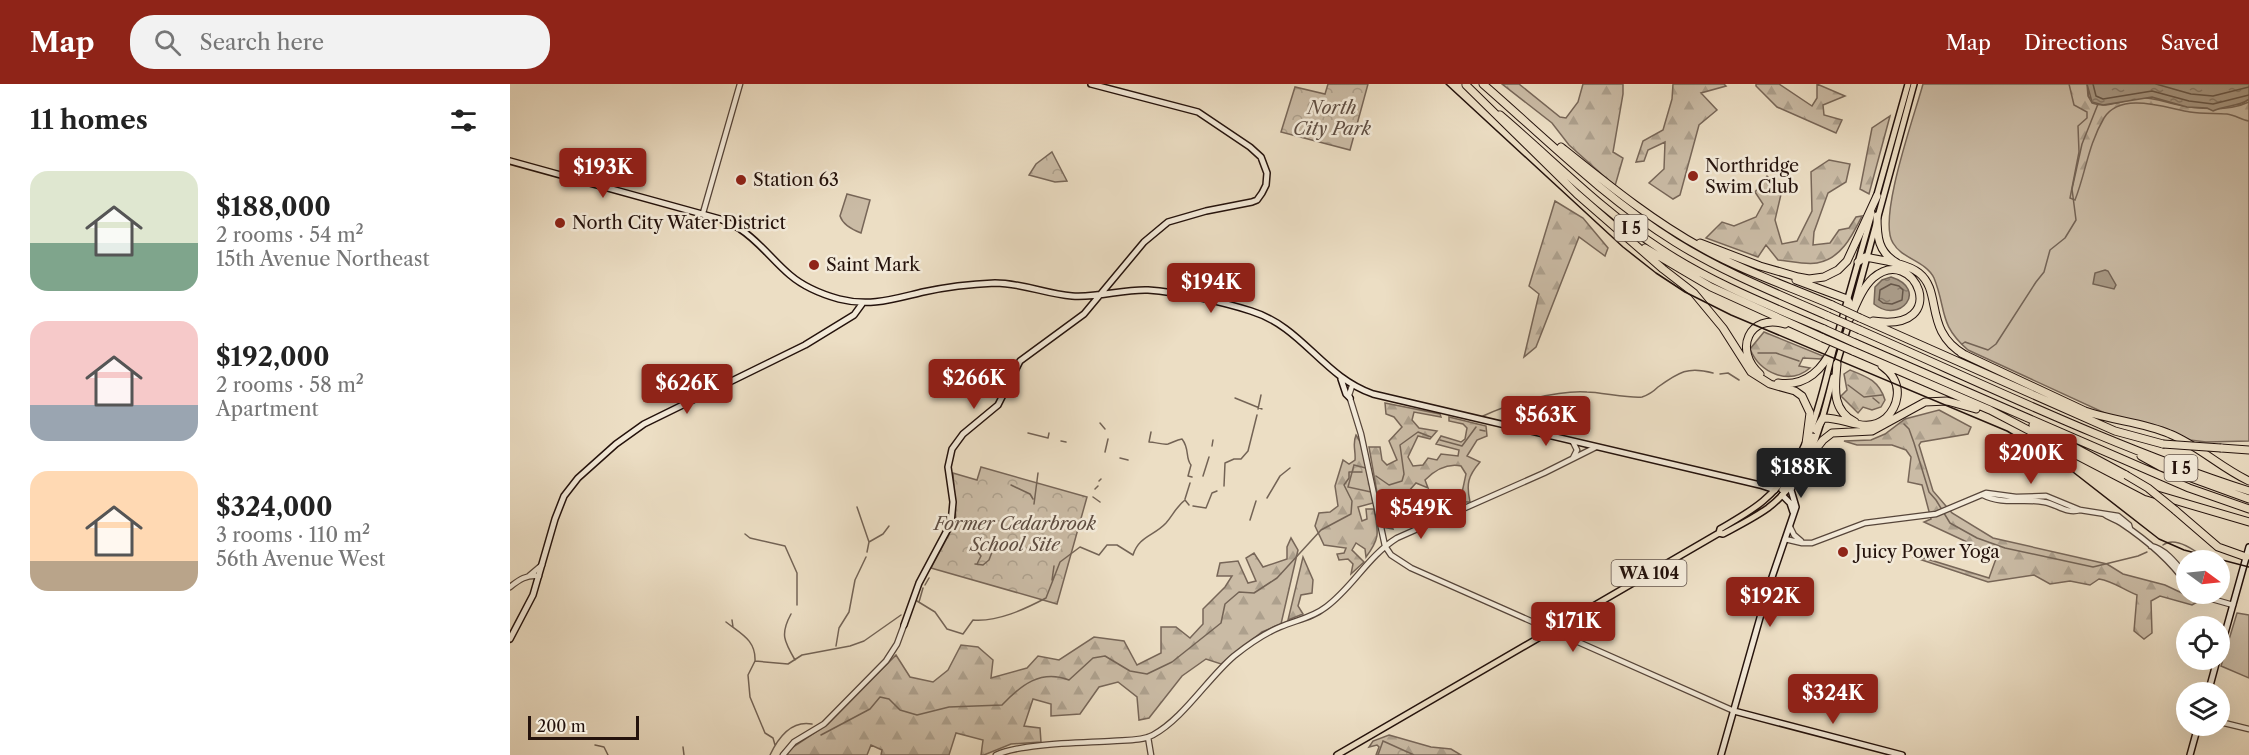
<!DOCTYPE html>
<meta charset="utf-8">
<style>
:root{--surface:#fff;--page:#f2f2f2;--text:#222;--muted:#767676;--accent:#8f2418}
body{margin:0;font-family:"Libre Caslon Text",serif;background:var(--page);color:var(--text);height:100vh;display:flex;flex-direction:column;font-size:22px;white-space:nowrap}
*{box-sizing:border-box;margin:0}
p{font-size:20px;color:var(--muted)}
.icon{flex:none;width:33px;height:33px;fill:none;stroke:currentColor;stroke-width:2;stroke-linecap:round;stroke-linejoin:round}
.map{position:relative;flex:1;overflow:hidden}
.side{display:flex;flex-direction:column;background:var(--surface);width:510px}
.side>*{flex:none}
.needle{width:39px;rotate:105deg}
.buttons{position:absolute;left:1666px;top:466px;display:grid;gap:12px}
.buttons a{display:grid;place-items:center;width:54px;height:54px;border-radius:50%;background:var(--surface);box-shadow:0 6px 24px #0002;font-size:30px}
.scale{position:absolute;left:18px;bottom:15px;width:111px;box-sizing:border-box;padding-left:6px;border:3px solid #24120c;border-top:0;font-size:16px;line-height:21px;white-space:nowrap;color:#24120c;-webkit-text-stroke:4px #f3ead9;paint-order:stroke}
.price{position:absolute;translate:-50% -51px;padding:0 14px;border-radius:6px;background:var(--accent);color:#fff;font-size:20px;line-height:39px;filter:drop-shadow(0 2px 3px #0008)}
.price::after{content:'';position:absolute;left:50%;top:36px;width:18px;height:14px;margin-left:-9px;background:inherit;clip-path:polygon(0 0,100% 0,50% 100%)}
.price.active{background:#222;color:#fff}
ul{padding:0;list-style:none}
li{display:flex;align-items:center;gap:18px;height:150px;padding:0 30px}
li span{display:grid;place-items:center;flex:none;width:168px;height:120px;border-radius:18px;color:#555}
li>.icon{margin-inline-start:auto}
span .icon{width:72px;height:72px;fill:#fffc;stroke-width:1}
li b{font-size:26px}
h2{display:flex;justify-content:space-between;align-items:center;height:72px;padding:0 30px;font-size:26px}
header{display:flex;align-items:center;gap:36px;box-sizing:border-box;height:84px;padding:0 30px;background:var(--accent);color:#fff}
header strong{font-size:28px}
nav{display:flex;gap:33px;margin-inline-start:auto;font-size:21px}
.search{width:420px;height:54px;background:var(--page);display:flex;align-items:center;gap:15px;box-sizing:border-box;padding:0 21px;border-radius:24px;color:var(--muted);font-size:22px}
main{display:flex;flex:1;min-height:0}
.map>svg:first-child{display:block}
.grass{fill:#cabba5;stroke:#776658;stroke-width:1.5}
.forest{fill:url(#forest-firs);stroke:#776658;stroke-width:1.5}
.park{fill:url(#park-crowns);stroke:#776658;stroke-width:1.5}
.water{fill:url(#water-ripples);stroke:#736355;stroke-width:1.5}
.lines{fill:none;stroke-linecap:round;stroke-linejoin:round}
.shore{stroke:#665648;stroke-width:1.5}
.stream{stroke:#736355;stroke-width:1.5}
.tertiary-casing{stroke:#56453a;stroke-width:7}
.secondary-casing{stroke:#24120c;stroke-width:8}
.primary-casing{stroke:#24120c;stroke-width:8}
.motorway-casing{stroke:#24120c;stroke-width:9}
.tertiary{stroke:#f3ead9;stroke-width:4.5}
.secondary{stroke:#f3ead9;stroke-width:5}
.primary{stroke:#ecdec4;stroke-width:5}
.motorway{stroke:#ecdec4;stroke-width:7}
.tram{stroke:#24120c;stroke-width:1.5}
.motorway-bridge-casing{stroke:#24120c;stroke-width:9;stroke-linecap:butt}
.motorway-bridge{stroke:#ecdec4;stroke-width:7}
.poi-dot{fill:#8f2418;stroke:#f3ead9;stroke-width:2}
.labels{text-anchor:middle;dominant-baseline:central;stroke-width:5;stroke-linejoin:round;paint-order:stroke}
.shield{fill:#f3ead9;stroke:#62534a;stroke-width:1.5}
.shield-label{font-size:16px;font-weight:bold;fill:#24120c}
.park-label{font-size:18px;font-style:italic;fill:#5e4d42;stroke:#f3ead9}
.poi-label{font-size:18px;fill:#24120c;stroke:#f3ead9;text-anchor:start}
</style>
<header>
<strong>Map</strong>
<div class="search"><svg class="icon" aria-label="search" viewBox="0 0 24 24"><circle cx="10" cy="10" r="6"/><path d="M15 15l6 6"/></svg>Search here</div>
<nav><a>Map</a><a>Directions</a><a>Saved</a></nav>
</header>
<main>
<section class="side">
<h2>11 homes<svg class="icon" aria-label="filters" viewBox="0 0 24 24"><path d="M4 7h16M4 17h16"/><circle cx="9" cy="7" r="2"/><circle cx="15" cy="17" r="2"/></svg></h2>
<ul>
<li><span style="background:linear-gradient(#dfe7d0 60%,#7fa58c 0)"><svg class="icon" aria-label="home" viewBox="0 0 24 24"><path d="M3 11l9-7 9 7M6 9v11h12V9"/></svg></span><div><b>$188,000</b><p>2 rooms · 54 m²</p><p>15th Avenue Northeast</p></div></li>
<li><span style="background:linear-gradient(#f6c9c9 70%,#9aa5b1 0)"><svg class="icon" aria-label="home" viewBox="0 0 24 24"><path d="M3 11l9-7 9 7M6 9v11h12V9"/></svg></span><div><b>$192,000</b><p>2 rooms · 58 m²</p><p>Apartment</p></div></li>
<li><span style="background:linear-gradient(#ffd9b3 75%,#b9a48a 0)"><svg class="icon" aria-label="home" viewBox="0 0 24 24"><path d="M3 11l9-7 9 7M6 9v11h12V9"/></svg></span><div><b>$324,000</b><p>3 rooms · 110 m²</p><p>56th Avenue West</p></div></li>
</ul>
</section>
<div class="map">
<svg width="1739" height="671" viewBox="0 0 1739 671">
<defs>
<pattern id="forest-firs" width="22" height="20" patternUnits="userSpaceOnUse" patternTransform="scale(1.5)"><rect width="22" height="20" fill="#cabba5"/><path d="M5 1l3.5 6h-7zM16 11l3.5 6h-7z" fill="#ada08d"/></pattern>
<pattern id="park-crowns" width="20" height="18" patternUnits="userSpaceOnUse" patternTransform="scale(1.5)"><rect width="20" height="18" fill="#cabba5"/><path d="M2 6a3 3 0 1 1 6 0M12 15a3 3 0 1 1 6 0" fill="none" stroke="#ada08d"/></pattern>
<pattern id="water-ripples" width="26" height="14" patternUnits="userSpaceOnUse" patternTransform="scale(1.5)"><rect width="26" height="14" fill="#a89985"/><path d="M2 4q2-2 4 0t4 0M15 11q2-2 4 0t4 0" fill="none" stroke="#897b6b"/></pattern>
</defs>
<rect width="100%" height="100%" fill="#ecdec4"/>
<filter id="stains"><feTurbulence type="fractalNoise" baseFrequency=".00333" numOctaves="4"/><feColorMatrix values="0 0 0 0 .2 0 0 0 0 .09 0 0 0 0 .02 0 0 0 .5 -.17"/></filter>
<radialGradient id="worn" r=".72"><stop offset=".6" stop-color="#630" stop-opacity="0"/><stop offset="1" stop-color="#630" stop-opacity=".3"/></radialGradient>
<!-- grass -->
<path class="grass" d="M1413,0H1577L1579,13L1593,21L1642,13L1677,23L1703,27L1716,21L1732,20L1739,15V357L1696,358L1680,356L1656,345L1599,331L1458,266C1428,240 1437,226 1424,194C1416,177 1392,175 1383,159C1367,135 1405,30 1413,0Z
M337,110L360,116L351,149C343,146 333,141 330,132Z
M1727,529L1739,531V594L1711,582Z"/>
<!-- forest -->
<path class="forest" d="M992,0H1009L1050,33L1056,34L1068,18L1073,0H1113V10L1103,68L1113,74L1105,102L1059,61L1042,39Z
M1163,0H1214L1216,2L1191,9L1207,26L1189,41L1170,111L1163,115L1139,99L1154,85L1155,58L1138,66L1134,77L1126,78L1133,57L1153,46L1162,15Z
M1246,0H1269L1302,22L1307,14V0L1335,12L1313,21L1314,31L1332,36L1326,49L1267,23L1246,2Z
M1559,0H1577L1578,12L1582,19C1599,25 1614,15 1632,14C1643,13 1654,18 1664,20C1686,25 1719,28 1739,18V37C1732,36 1725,31 1717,30C1705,29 1693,30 1680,28C1656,24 1611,7 1594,34C1578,61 1576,88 1565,116L1560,114L1569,68L1568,42L1577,34V28L1564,21Z
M1380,32L1359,110L1350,105L1362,44Z
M1319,76L1340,80L1336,98L1318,109L1304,148L1303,161L1320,159L1329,146L1339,144L1346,133L1352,132C1342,152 1331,175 1307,179C1295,181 1280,177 1268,176L1256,161L1248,173L1196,154L1212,138L1224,142L1246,133L1253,120L1245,108L1257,92L1272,106L1265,136L1272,160L1287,157L1302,127L1301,88Z
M1045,117L1073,134L1098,164L1095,172L1069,153L1026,263L1014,273L1029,210L1019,202Z
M1254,248L1313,272L1311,275L1293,274L1289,282L1300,284C1279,302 1250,289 1240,265Z
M1340,286C1358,293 1369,297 1375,316L1371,323L1362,326L1353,323L1348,329L1331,312L1337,306L1334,290Z
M875,319L930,330L931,333L904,328L902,336L909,344L927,347L920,355L908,352L898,373L903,382L913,381L918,374L927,376L931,370L948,372L949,366L926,360L931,352L951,358L955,355L957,344L953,340L939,337V333L976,342L977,352L967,356L957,372L970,378C958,392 956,400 960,418H950L956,390L951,382C937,379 925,386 915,396L918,404L906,399L897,409L908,415L889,423L891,430L879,434L883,445L872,443V430L884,423L881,420L887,414L881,410L869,420L859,363H870L872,376L877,381L887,376L879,357L892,343L884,333L876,330Z
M1429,326L1461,343L1458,350L1411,358L1409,361L1423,407L1442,429L1483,454L1597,480L1613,490L1655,501L1689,517L1682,521L1650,512L1641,517L1642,549L1634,555L1624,547L1627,511C1614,506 1603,497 1589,495L1580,501L1560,497L1540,500L1524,491L1478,498L1403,473L1404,471L1479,494L1487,472L1414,438L1421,435L1412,401L1398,398L1401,373L1396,366L1382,361H1347L1334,357L1361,356L1375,350L1395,335Z
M846,351C857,366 859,400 863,419L848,423L852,437L857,435L856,425H864C868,448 871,453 856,473L855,465L846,459L842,466L854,478L841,490L843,480L838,475L829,476L827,470L834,469L836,464L814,461L805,442L809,429L820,428L828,422L825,402L833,376L839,380L845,376C846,367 842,360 846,351Z
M781,454L788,466L771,540L752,548L711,580L696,575L672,592L639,634L629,636L627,613L608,598L589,603L570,630L541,632V620L523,615L514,642L530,644L531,658L501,660L474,671H471L473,656L446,649L439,671H371L372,666L361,661L357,671H277L280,665L318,640L386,571L400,593L423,598L438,586L451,561L468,563L483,576L481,594L517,584L528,572L549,576L584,553L614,557L627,581L651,569V543H666L680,554L693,540V525L715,503L722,492H707L710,479L728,477L738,499L746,497L736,474L744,469L753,483L777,475V463Z
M793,473L803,496L802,509L791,511L788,522L793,530L778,536Z
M879,651L921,663L941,665L951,671H866L869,663L867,661L859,663L863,657Z"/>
<!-- park -->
<path class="park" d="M818,0H858L840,66L771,48L785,3L815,10Z
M542,68L557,97L545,98L519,91L526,80Z
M844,381L856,384L861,408L838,403Z
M471,383L577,413L547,520L421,484L446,437L443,389L467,396Z
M873,657L904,671H868Z"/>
<!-- water -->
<path class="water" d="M1577,0H1739V15C1728,23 1715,21 1703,27L1697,24L1677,23L1642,13L1593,21L1582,18Z
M1595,186L1598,187L1606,201L1604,205L1583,200L1585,189Z
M1381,193C1419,205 1390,241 1364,220L1365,203L1372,196Z"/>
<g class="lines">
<!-- shore -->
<path class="shore" d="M1583,0L1586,12L1593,15L1642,7L1679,17L1703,20L1739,11
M1646,0L1681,10L1703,12L1739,3
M1381,200L1389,202L1393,206L1392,216L1382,220L1373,219L1369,216L1370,206Z"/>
<!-- stream -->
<path class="stream" d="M1452,260L1455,258L1478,266L1486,260L1526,198L1534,188L1540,166L1555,154L1566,136L1562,105L1572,60L1588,20
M1248,269H1266L1289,277
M1210,290L1218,289L1229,296
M1338,301L1354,313L1372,311
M725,314L752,325
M1363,314L1369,319
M748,325L751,311
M973,332C1000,319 1047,306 1077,308C1089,308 1123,315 1132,313C1138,311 1144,307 1148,303C1169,288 1178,282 1203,289
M590,339L595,345
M1394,340L1399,345L1404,359L1419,408L1426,416L1440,439L1467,454L1495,464L1583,483L1628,472L1637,468
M970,346L975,347
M641,348L639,358C645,358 653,361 658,360C664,358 666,356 672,355C680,365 675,374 681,381L678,392L682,393
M518,349L538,354L539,349
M930,356L952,362L966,343
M551,357L556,358
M702,362L703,356
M595,368L598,355
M610,374L618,376
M693,392L699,373
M866,392L879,401L892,397L894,390L890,361L908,348L921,353
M589,397L591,395
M501,401L520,410L523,415
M714,402L715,379L724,375H731L738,367L747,331
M585,405L588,402
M583,413L590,418
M757,414L770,392L780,384
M675,415L680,399
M524,420L528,389
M683,422L696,424L702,409L707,407
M347,423L359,458L357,468
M740,436L746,417
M235,450L240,454L275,462L287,489V521
M359,458L373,450L379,442
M1653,461C1665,452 1683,465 1693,473
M466,466L471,472L467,480
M465,480L473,481L479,476L485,460
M542,496L544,482
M415,501L419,494
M407,517L425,528L437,545L453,550L463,536C488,538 515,525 536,514L550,478L570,463L589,471L597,461H607L623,471C629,452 644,452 656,439C663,431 666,423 675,416L679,421
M409,518L413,504
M281,530C270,550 274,557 285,576
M222,536L223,543
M216,538C231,550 246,556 245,577
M326,562L329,544L339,528L345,496L356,473
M311,651L360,625L370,613L379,615L390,626L407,631L439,623L492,621C511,601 531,585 559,596L583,574L595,572L620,587L637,590L662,578L711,539L715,520L729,508L744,509L767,494L811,446L841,430L842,417L834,401L839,394V388H852
M85,661L94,663L98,671
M265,661L263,654L255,649L240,613L238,591L245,577L278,580L292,571L340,562L354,557L391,531
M173,663L174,671
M260,671C268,654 281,636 302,640"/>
<defs>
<path id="tertiary" d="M193,129L230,0
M842,302L839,311L851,350L875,462L881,471L901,484L1224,627
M1063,374L1067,366L1063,358
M1473,411C1492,421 1514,414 1534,418C1547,420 1556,430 1570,426
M1594,430C1599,434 1605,435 1611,439C1635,455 1660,476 1677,500
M1280,443L1284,451L1291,457
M1275,455L1292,459H1302L1355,439L1426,430L1476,409L1506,413L1536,412L1570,426L1608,432L1619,441L1620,445
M1641,462C1656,465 1668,482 1677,493
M19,492L32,481
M0,503C10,495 16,491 29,492
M1686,510L1691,514L1698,513
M1692,510L1702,515L1723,521
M1710,638L1739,645
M638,653L641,671
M273,671L284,658L314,640L376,577L387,560L394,541
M486,671C512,659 572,659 603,657C616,656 632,657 643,651C673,635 698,594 724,572C739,560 753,550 770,543C786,536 802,534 816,523C843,503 858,472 887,454L1034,389L1086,363"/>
<path id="secondary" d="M0,77L210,135C216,138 224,141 230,145C249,157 263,177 280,191C294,203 311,210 329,215C360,223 383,215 413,208C436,203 462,200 485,199C512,199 536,210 562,212C588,214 613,205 638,206C668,208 713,218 741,227C793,243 812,292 863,310L1250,401L1265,406
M831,295L836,310L840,314
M1253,401L1263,399L1277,390
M1272,411L1280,419L1283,428
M394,541L409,499L441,439L443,418L438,383L442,365L453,350L488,321L510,277L574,230L634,158L658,138L696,127L742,118L747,116L752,109L756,101L757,89L751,73L740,63L688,28L581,0
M0,555L23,511L45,435L54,412L68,394L106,360L134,340L295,261L344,231L352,220
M1710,567L1739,463
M1698,609L1707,576
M1224,627L1392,671
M1211,671L1259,502L1286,423L1281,406L1284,398
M1680,671L1688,642"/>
<path id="primary" d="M1366,114L1398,0
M1344,221L1404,0
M1327,253L1362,129
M1326,282L1339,239
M1272,406L1294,374L1303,352
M1209,449L1213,450C1228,442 1244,434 1258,424C1300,392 1311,342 1323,293
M827,671L1209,449L1210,445C1225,436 1240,428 1253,417C1299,379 1309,322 1323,267"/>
<path id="motorway" d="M973,0C1035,54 1095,114 1165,158C1213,188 1266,209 1318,232
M956,1L1067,110L1153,185L1184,209L1213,244L1241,288L1260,300L1285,307L1292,312L1300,329L1296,360
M990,31C1043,76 1091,126 1149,164C1200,198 1258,221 1314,245
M1051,63C1096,99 1141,136 1192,164C1233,187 1278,202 1322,221
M1367,132C1367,153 1368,168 1387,179
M1190,159L1250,182L1288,193L1299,195L1314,193L1328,186L1337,177L1367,112
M1135,164L1201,203L1313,254
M1348,178L1355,173C1371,176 1396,179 1409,189C1433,208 1413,247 1455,271
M1286,196L1337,215L1343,225
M1340,234C1346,221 1352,204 1363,194C1404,158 1444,249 1363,237
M1350,234L1605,347L1653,360
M1350,246C1478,302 1605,364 1739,407
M1345,259L1679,404L1739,425
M1343,267L1480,326L1637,408L1739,438
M1451,269L1575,327C1603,337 1633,338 1660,350C1689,362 1711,384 1739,397
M1327,280C1325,303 1321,326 1345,338
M1250,290C1223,266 1239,229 1275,240
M1268,299C1297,303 1313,285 1325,260
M1523,341L1616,391
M1306,346L1313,334C1335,333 1356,351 1376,334C1382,328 1386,321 1387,313C1389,300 1382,289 1372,282
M1711,364L1739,366
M1631,372L1651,383L1739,415
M1298,375L1313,356L1322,349L1362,347L1415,318L1437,317L1466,325
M1665,426L1708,463L1736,473"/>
</defs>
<!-- tertiary casing -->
<use href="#tertiary" class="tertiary-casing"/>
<!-- secondary casing -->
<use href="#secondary" class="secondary-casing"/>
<!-- primary casing -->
<use href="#primary" class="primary-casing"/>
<!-- motorway casing -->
<use href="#motorway" class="motorway-casing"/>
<!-- tertiary -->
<use href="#tertiary" class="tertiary"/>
<!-- secondary -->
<use href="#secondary" class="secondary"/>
<!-- primary -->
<use href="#primary" class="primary"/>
<!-- motorway -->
<use href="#motorway" class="motorway"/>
<!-- tram -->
<path class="tram" d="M936,0L1113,163L1146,189L1175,208L1221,231L1497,347L1554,381L1649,455L1674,466L1739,483"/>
<defs>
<path id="motorway-bridge" d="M1322,221L1350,234
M1318,232L1350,246
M1314,245L1345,259
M1313,254L1343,267
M1653,360L1711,364
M1616,391L1638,404L1665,426"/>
</defs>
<!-- motorway-bridge casing -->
<use href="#motorway-bridge" class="motorway-bridge-casing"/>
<!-- motorway-bridge -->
<use href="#motorway-bridge" class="motorway-bridge"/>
</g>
<!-- markers -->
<g class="poi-dot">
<circle cx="1183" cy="92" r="6"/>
<circle cx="231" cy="96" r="6"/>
<circle cx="50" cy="139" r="6"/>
<circle cx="304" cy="181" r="6"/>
<circle cx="1333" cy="468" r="6"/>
</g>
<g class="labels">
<!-- shield labels -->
<g class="shield">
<rect x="1104.5" y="131" width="33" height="26" rx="4.5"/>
<rect x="1654.5" y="371" width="33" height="26" rx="4.5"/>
<rect x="1101.5" y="476" width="75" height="26" rx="4.5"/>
</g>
<g class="shield-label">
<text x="1121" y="144">I 5</text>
<text x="1671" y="384">I 5</text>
<text x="1139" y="489">WA 104</text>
</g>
<!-- park labels -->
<g class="park-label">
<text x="822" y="24">North<tspan x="822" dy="21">City Park</tspan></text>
<text x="505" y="440">Former Cedarbrook<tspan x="505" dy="21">School Site</tspan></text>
</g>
<!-- poi labels -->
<g class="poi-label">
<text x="1195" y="82">Northridge<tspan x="1195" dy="21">Swim Club</tspan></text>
<text x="243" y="96">Station 63</text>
<text x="62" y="139">North City Water District</text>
<text x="316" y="181">Saint Mark</text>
<text x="1345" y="468">Juicy Power Yoga</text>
</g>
</g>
<rect width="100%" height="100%" filter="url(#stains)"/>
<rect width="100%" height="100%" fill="url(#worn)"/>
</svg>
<div class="buttons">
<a><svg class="needle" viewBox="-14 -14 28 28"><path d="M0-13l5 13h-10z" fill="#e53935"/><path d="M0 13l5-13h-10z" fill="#767676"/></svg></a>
<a><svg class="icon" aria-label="locate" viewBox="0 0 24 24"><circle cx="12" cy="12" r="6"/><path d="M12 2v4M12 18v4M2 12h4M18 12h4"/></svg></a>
<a><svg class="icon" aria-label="layers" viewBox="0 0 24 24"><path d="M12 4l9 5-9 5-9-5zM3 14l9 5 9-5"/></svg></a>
</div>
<div class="scale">200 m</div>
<b class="price" style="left:93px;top:115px">$193K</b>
<b class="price" style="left:701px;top:230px">$194K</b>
<b class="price" style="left:464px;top:326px">$266K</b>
<b class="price" style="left:177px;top:331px">$626K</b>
<b class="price" style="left:1036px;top:363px">$563K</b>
<b class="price" style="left:1521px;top:401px">$200K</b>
<b class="price active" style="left:1291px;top:415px">$188K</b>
<b class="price" style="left:911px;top:456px">$549K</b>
<b class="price" style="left:1260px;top:544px">$192K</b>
<b class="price" style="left:1063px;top:569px">$171K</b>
<b class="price" style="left:1323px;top:641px">$324K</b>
</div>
</main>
